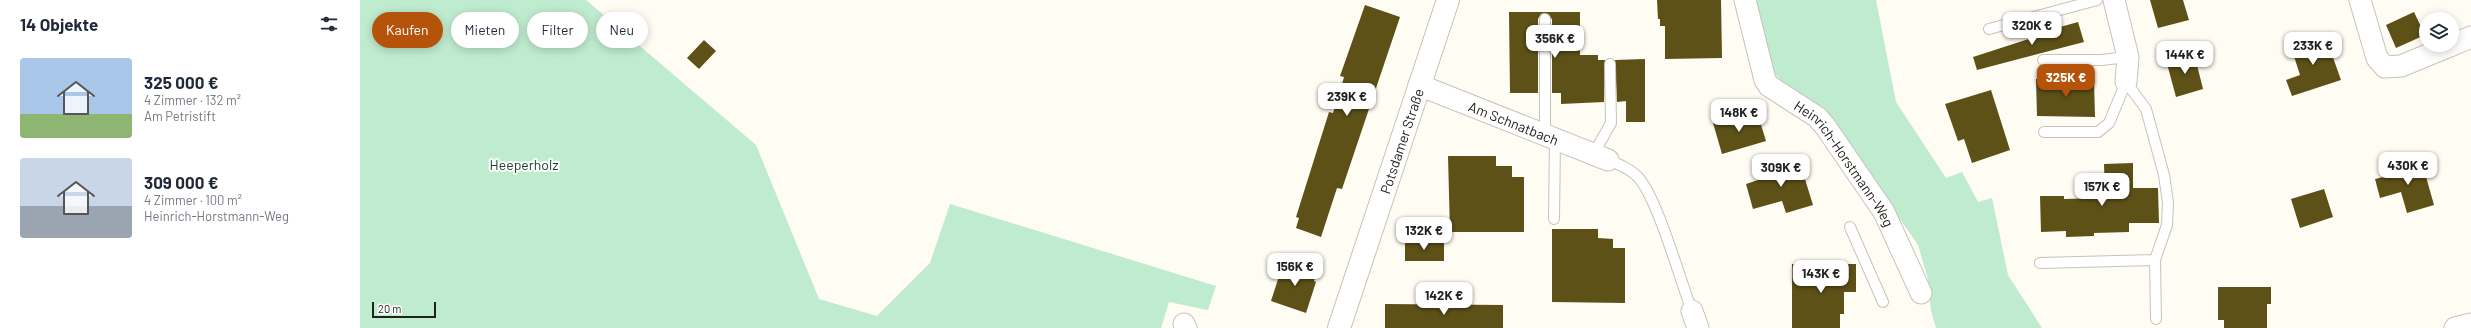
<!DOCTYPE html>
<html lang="de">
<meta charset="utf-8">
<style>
:root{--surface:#fff;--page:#f2f2f3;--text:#1f2937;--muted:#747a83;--accent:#b45309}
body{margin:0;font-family:Barlow,sans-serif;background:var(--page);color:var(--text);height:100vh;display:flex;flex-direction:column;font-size:15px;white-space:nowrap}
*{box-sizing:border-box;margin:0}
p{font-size:13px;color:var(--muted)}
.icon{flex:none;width:22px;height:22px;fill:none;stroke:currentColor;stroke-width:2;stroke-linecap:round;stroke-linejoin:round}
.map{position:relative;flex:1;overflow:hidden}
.sheet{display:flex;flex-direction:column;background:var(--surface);width:360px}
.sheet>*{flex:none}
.banner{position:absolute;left:12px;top:12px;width:380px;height:36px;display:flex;gap:8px}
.controls{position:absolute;left:2059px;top:12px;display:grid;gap:8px}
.controls a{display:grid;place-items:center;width:40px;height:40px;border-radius:50%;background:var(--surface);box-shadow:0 2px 10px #0003;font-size:20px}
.scale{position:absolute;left:12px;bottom:10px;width:64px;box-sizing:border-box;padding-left:4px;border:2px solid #22211e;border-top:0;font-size:11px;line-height:14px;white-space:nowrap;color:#22211e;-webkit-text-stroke:3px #fff;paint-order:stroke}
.price{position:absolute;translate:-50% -34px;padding:0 9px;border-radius:8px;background:#fff;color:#222;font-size:13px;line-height:26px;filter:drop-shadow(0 1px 2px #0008)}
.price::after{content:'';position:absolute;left:50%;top:24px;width:12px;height:9px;margin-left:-6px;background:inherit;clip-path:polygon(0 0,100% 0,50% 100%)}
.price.selected{background:var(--accent);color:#fff}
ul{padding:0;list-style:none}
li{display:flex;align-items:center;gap:12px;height:100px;padding:0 20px}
li span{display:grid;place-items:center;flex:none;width:112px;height:80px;border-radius:4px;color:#555}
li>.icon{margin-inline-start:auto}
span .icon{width:48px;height:48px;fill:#fffc;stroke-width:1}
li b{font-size:17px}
h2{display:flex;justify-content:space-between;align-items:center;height:48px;padding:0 20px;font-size:17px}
.pill{padding:0 14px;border-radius:18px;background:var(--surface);box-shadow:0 2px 10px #0003;font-size:14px;line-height:36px}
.pill.selected{background:var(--accent);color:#fff}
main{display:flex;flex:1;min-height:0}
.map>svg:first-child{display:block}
.green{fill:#bfebce}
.building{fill:#5d5118}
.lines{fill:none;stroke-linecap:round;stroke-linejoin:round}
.service-casing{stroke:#c5c3ba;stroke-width:12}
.minor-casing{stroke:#c5c3ba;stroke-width:23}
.tertiary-casing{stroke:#c5c3ba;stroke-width:24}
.service{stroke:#fff;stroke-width:10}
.minor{stroke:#fff;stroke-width:21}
.tertiary{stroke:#fff;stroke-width:22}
.labels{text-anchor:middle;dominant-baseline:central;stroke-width:4;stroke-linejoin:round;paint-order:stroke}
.street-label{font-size:14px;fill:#22211e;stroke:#fff}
.park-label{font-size:14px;fill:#17422b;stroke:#fff}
</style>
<main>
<section class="sheet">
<h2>14 Objekte<svg class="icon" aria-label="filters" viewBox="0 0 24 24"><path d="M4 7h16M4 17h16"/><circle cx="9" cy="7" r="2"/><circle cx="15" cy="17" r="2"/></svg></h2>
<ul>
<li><span style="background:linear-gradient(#a9c7e8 70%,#8fb573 0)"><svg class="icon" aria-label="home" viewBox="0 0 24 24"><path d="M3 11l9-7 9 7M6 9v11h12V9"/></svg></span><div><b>325 000 €</b><p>4 Zimmer · 132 m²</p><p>Am Petristift</p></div></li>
<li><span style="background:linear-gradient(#c9d6e8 60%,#9aa5b1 0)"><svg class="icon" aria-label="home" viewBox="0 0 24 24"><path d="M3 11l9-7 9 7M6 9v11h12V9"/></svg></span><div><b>309 000 €</b><p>4 Zimmer · 100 m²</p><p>Heinrich-Horstmann-Weg</p></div></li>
</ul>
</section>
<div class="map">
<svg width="2111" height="328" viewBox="0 0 2111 328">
<rect width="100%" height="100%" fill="#fefcf3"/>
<!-- green -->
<path class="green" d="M0,0H226L396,145L459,299L517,316L570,263L590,204L856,286L848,310L809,302L801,328H0Z
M1394,0H1516L1536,102L1586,178L1602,172L1618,202L1632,198L1648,275L1682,328H1576L1571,311L1568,279L1558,245L1465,110L1428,89L1410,68Z"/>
<!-- building -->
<path class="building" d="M1297,0H1361L1362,58L1305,59V26H1300V19H1298Z
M1790,0H1823L1829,20L1798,28Z
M1005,5L1040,17L982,189L977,188L961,237L936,228L939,218L936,217L969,112L973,113L979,95L984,77L980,76Z
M1149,12H1220V55H1238V60H1245L1244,102L1201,104V93H1192V19L1185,13L1181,14L1178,19V93H1150Z
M2054,12L2065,35L2036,48L2026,25Z
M1718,22L1724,42L1617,70L1613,57L1675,37V34Z
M1965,35L1981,80L1932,96L1926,80L1940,75L1931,47Z
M344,40L356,51L339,69L327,58Z
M1834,53L1843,89L1816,97L1806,60Z
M1285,59V122H1266V101L1257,102L1255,60Z
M1676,79L1734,80L1735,117L1677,116Z
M1631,90L1650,150L1612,163L1604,139L1598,141L1585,104Z
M1385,114L1387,119L1398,115L1406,141L1362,154L1353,123Z
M1088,156H1136V166H1152V177H1164V232H1090Z
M2061,159L2074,205L2047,213L2041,192L2020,198L2015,179L2036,174L2034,167Z
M1427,161L1428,166L1440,163L1453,205L1426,213L1422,201L1393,209L1386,184L1404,178L1401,169Z
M1773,163V188H1798L1799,223H1769V232L1734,233V236L1706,237V231L1681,232L1680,196H1704V199L1745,198L1744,164Z
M1964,189L1973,217L1940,228L1931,199Z
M1192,229H1238V238L1253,239V248H1265V303L1192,302Z
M1045,241H1084V261H1045Z
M927,262L957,272L954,281L956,282L946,313L911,301L921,270L924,271Z
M1432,264H1496V292H1484V314H1480V328H1432Z
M1858,287H1911V304H1907V328H1864V320H1858Z
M1025,304L1143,305V328H1025Z"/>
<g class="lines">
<defs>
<path id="service" d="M1629,29L1737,0
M1683,60H1741L1768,57
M1185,134V19
M1234,153L1251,123L1250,64
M1248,160C1258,164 1269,168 1277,176C1297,196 1320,280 1332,311
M1194,219L1195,138
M1490,227L1523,302
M1795,260L1796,319
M1680,263L1795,260L1807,225L1808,203L1804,175L1786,109L1766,82L1749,123L1738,132H1684"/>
<g id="minor">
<path id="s1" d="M1385,0L1405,80L1409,86L1457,117L1465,126L1524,212L1561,293"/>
<path d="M1754,0L1768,57L1766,82"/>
<path d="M2000,0L2017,58L2025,67L2041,66L2092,45"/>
<path d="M2092,45L2111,37"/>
<path id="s2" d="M1059,85L1248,160"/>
<path d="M1332,311L1338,328"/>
<path d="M824,324L826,328"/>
<path d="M2095,328L2111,324"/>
</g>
<g id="tertiary">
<path id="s3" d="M979,328L1088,0"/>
</g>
</defs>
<!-- service casing -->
<use href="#service" class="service-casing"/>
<!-- minor casing -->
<use href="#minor" class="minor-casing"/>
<!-- tertiary casing -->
<use href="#tertiary" class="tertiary-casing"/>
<!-- service -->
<use href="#service" class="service"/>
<!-- minor -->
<use href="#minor" class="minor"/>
<!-- tertiary -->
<use href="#tertiary" class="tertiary"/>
</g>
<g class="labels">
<!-- street labels -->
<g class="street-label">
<text stroke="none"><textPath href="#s2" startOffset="102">Am Schnatbach</textPath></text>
<text stroke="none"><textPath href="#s3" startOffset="197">Potsdamer Straße</textPath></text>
<text stroke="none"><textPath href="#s1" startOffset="200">Heinrich-Horstmann-Weg</textPath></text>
</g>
<!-- park labels -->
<g class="park-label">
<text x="164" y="164">Heeperholz</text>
</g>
</g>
</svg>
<div class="controls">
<a><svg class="icon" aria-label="layers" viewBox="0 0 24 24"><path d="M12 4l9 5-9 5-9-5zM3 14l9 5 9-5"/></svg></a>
</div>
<div class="scale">20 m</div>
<b class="price" style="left:1672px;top:46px">320K €</b>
<b class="price" style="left:1195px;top:59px">356K €</b>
<b class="price" style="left:1953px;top:66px">233K €</b>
<b class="price" style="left:1825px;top:75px">144K €</b>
<b class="price selected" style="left:1706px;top:98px">325K €</b>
<b class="price" style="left:987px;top:117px">239K €</b>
<b class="price" style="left:1379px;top:133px">148K €</b>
<b class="price" style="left:2048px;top:186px">430K €</b>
<b class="price" style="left:1421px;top:188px">309K €</b>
<b class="price" style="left:1742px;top:207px">157K €</b>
<b class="price" style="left:1064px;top:251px">132K €</b>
<b class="price" style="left:935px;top:287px">156K €</b>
<b class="price" style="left:1461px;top:294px">143K €</b>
<b class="price" style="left:1084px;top:316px">142K €</b>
<div class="banner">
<a class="pill selected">Kaufen</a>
<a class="pill">Mieten</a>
<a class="pill">Filter</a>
<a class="pill">Neu</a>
</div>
</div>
</main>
